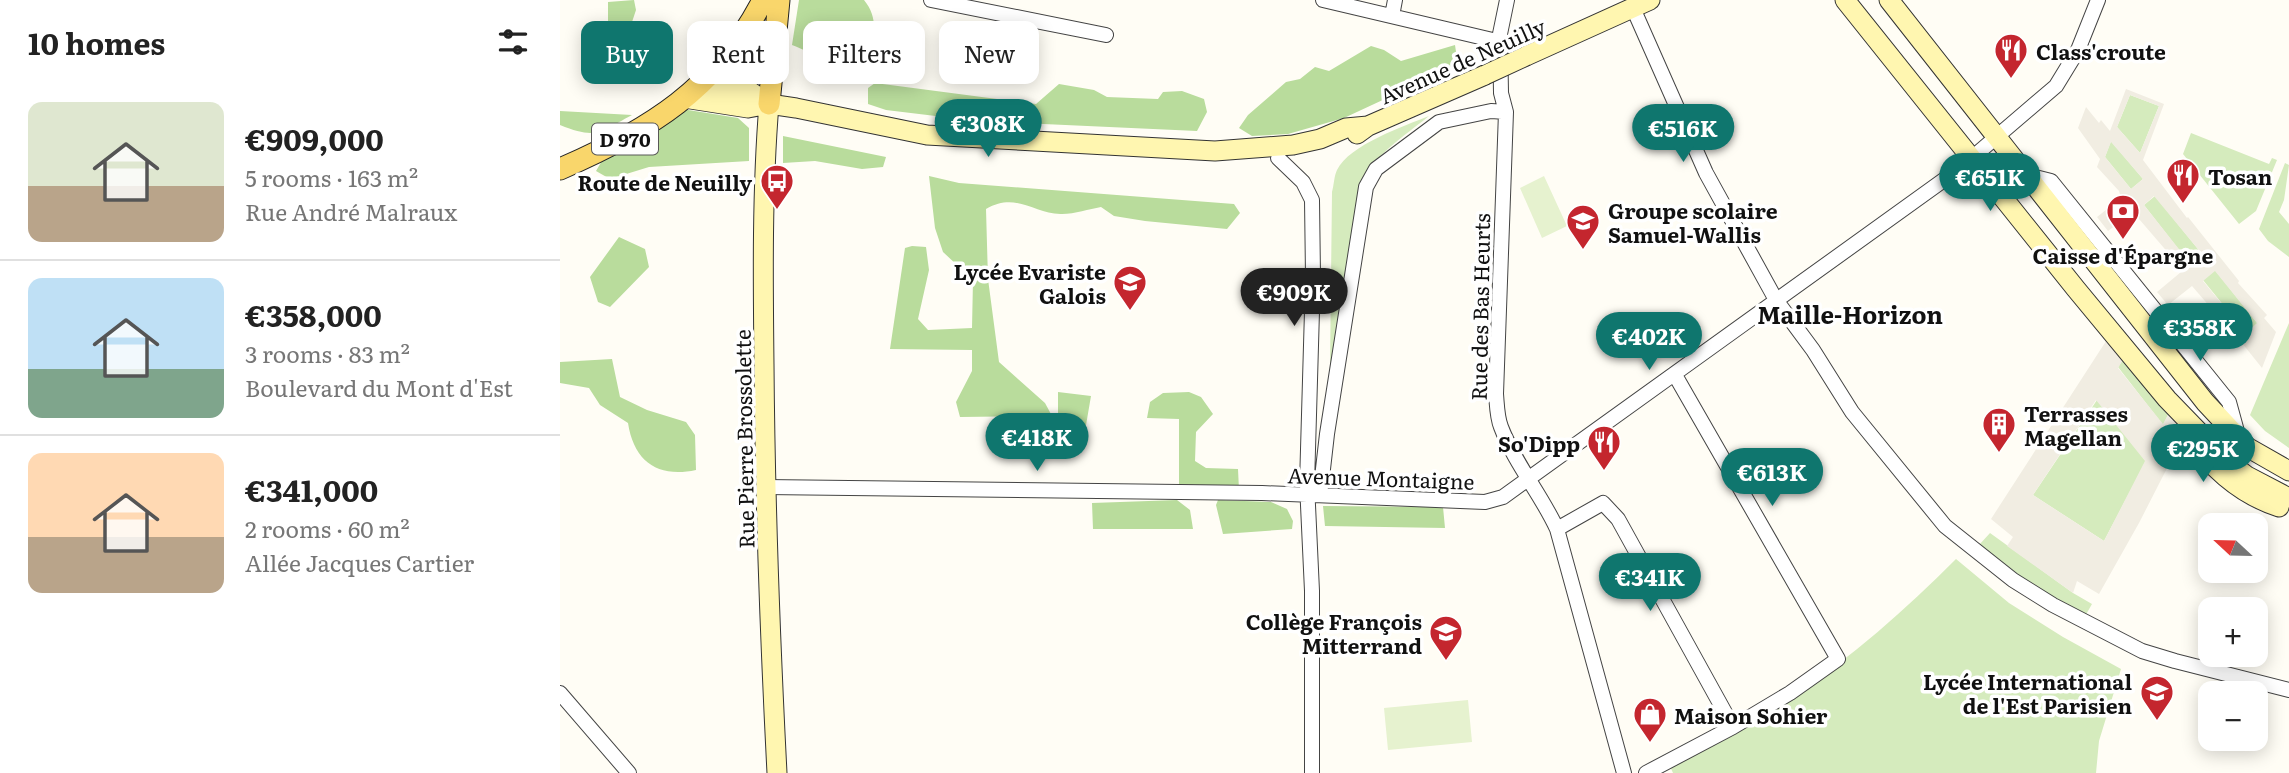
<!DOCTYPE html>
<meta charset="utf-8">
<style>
:root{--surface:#fff;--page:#f2f2f2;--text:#222;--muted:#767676;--line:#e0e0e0;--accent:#0f766e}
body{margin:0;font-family:Literata,serif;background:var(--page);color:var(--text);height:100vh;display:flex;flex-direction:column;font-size:26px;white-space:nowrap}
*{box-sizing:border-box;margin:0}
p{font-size:23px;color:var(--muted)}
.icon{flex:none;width:38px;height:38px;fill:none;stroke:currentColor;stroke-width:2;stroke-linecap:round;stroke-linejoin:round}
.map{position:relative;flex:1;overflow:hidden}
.drawer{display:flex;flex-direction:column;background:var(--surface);width:560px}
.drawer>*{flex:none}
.guide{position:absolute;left:21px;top:21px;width:665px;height:63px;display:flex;gap:14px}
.needle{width:46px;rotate:292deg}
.tools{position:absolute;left:1638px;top:513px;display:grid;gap:14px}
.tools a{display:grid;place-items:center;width:70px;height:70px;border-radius:14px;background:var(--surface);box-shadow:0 4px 18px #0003;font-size:35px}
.price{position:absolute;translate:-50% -60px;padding:0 16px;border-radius:24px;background:var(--accent);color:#fff;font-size:23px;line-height:46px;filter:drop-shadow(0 2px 4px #0008)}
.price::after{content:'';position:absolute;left:50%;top:42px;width:21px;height:16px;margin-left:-10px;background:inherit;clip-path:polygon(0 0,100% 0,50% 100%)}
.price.selected{background:#222;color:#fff}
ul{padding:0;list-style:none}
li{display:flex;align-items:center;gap:21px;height:175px;padding:0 28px}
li+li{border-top:2px solid var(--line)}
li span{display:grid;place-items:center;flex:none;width:196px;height:140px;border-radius:14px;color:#555}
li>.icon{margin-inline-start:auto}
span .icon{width:84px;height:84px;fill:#fffc;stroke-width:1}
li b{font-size:30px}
h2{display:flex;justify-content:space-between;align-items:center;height:84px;padding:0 28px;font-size:30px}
.pill{padding:0 24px;border-radius:14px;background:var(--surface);box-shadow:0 4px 18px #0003;font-size:24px;line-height:63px}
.pill.selected{background:var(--accent);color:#fff}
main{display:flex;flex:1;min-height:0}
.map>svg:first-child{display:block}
.green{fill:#d5ebbd}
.forest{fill:#b9dc9c}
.pitch{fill:#e6f2cf}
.plaza{fill:#f1ede2;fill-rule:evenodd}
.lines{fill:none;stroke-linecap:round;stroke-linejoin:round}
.street-casing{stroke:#444;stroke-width:16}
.secondary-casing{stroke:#333;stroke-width:21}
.primary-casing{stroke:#222;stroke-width:23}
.street{stroke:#fff;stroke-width:14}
.secondary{stroke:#fff6b0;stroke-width:19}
.primary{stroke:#f9d66b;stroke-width:21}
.secondary-bridge-casing{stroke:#333;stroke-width:21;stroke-linecap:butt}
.secondary-bridge{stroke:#fff6b0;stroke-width:19}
.labels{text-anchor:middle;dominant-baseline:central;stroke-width:7;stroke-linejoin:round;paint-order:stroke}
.shield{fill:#fff;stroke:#585858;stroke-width:2}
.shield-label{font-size:19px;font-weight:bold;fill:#111}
.poi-label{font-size:21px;font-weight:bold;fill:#111;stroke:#fff;text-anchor:start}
.street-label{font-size:21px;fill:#111;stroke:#fff}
.quarter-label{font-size:24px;font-weight:bold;fill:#111;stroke:#fff}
</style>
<main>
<section class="drawer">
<h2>10 homes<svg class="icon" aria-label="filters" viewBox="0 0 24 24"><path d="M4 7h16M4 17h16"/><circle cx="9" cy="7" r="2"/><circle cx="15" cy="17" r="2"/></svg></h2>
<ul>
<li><span style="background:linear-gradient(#dfe7d0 60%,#b9a48a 0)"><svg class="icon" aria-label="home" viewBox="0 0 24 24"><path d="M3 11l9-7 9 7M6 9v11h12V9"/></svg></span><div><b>€909,000</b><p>5 rooms · 163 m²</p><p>Rue André Malraux</p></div></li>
<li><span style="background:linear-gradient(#bfe0f5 65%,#7fa58c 0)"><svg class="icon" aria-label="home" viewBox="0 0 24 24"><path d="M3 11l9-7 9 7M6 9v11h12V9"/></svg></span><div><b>€358,000</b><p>3 rooms · 83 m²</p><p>Boulevard du Mont d'Est</p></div></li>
<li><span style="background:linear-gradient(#ffd9b3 60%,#b9a48a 0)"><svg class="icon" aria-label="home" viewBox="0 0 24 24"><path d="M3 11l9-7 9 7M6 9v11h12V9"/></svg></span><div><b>€341,000</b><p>2 rooms · 60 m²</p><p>Allée Jacques Cartier</p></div></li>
</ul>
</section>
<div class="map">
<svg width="1729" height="773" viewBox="0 0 1729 773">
<rect width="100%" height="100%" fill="#fffdf5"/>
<!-- green -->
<path class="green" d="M1570,95L1599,106L1580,153L1557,127Z
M869,116C843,137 814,155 799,186L770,367L772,192C774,185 774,176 777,170C789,145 844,126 869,116Z
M1631,133L1709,164L1712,158L1717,160L1696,211L1679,224L1623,154Z
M1551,141L1583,179L1571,189L1545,157Z
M1725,163L1729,165L1724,200L1719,212L1729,224V257L1708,241L1699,229Z
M1595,196L1642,254L1630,264L1584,205Z
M1655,270L1698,324L1686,333L1643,280Z
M1729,323V448L1705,431L1690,415Z
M1564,358L1609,413L1603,425L1558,367Z
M1537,400L1586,461L1544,541L1473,495Z
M1430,533L1513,593L1532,604L1524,618L1479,590L1419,545Z
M1396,559L1449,603L1503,637L1561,669L1539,741L1536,773H1113L1109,764C1150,742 1193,722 1232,697C1292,657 1345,610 1396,559Z"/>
<!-- forest -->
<path class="forest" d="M74,0L76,10L70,28L58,31L48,22V2Z
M239,0H304C322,22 312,45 304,69C278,73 255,53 232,45Z
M895,45L898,65L784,118L728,134L692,136L679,128L688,115L726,82L740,79L755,67L769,71L811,46L824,50L841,61Z
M315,83L476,104L499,84L534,90L547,97L598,99L603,92L622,91L644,99L647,112L637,131L417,121L326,110L308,104V88Z
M122,109L178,118L189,128V161L89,167L50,179L36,171L43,159Z
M0,111L72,115C40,132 37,140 0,125Z
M223,136L326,157L323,167L302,169L255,161L223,163Z
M369,176L399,183L674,204L680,213L667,229L585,221L554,216L541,207C529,209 515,214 502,214C475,215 457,191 426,209L428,279L439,362L485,403L492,416L400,417L396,402L412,371V350L330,349L345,248L352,246L366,247L369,270L358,319L368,330L412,328L413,280L383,252L375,228Z
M59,237L85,249L89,267L50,307L38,302L30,277Z
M52,359L60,397L87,410L126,422L135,435L136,470C98,478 74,462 68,423L40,405L29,388L0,383V362Z
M498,392L531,396L525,431L516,450L507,449L498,432Z
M629,392L641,397L653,414L636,432L635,461L646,468L678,469L679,490L619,487V419L587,418L590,402L603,393Z
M617,500L630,510L633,529H533L532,503Z
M658,500L711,502L727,509L733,521L732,529L663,534L656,505Z
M763,506L883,507L885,528L765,526Z"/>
<!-- pitch -->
<path class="pitch" d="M984,176L1007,226L982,238L960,188Z
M908,700L912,742L828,750L824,708Z"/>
<!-- plaza -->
<path class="plaza" d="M1566,89L1604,104L1583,160L1627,218L1628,217L1679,281L1678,283L1707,315L1704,318L1716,332L1702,368L1682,343L1679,345L1656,316L1657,315L1632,286L1608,305L1597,292L1621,272L1609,257L1610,255L1573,212L1548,231L1537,217L1561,198L1559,191L1537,167L1540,159L1518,128L1526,107L1539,123L1541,120L1550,131ZM1570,95L1599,106L1580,153L1557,127ZM1551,142L1583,179L1571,189L1545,157ZM1594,196L1642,254L1630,263L1584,205ZM1655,271L1697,323L1686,333L1643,281Z
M1548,338L1564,358L1558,368L1603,424L1609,413L1624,435L1579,523L1539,594L1517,581L1513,593L1447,546L1453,537L1431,519ZM1536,400L1585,461L1544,541L1473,495Z"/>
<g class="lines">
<defs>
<path id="street" d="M371,0L546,35
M763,0L941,42
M947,0L940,34L941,93L946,112L936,394C937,405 937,417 941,427C955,464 981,494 997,529L1064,773
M1073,8L1146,173L1216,300L1253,350L1292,412L1385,526L1453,580L1493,605L1582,651L1615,661L1729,690
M832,16L835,0
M718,158L743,182L752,200L753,276L747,484L752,591V773
M1467,175L1491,181L1669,402L1678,435
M205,487L702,493L925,502L943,497L1399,169L1496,86L1518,50L1538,0
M760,495L767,434L806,187L816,169L879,122L931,111L946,112
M997,529L1043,503L1058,519L1173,727
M0,693L69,773
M1086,773L1173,727L1230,693L1278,659L1115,375"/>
<path id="secondary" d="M1285,0L1516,289L1607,399L1666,460L1687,476L1729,498
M1329,0L1645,402L1687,447L1729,471
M966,56L1090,0
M141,84L191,92L209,104
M124,98L188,108L209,104L236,108L367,135L655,151L733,145L760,139L786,128L808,126
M209,104C202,190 203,278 204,364C205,501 210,637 217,773
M797,134L808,126L925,75
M1626,430C1647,465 1679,494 1719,507"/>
<path id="primary" d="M209,104L219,0
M0,169C88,131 158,88 203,0"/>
</defs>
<!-- street casing -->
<use href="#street" class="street-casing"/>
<!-- secondary casing -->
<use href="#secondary" class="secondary-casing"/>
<!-- primary casing -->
<use href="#primary" class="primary-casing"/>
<!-- street -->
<use href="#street" class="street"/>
<!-- secondary -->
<use href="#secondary" class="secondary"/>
<!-- primary -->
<use href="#primary" class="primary"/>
<defs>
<path id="secondary-bridge" d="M925,75L966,56"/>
</defs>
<!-- secondary-bridge casing -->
<use href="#secondary-bridge" class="secondary-bridge-casing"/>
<!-- secondary-bridge -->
<use href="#secondary-bridge" class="secondary-bridge"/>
</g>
<!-- icons -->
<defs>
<symbol id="restaurant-pin" viewBox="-11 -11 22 30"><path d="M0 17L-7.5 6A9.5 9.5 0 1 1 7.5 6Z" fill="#c4262e" stroke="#fff"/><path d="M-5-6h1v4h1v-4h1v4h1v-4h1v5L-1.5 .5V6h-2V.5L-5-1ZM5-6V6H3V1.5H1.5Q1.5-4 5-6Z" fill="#fff"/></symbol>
<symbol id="bus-pin" viewBox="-11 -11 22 30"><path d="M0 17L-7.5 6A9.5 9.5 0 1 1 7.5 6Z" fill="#c4262e" stroke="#fff"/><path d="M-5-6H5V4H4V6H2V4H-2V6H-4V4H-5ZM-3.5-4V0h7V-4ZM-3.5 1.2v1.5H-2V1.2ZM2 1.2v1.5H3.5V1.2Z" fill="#fff"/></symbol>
<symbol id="bank-pin" viewBox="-11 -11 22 30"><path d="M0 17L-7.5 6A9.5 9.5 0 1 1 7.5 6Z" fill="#c4262e" stroke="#fff"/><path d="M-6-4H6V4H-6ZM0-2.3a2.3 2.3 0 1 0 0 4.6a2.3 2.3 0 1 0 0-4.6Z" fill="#fff"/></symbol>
<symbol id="school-pin" viewBox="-11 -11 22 30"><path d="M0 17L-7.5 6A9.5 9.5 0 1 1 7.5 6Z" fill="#c4262e" stroke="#fff"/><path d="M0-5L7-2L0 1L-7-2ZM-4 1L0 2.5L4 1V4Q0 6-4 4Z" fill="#fff"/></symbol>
<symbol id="building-pin" viewBox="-11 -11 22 30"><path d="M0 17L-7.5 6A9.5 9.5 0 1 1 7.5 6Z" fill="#c4262e" stroke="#fff"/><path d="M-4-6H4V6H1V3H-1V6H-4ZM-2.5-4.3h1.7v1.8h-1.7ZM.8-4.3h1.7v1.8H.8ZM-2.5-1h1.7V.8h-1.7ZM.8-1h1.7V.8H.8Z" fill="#fff"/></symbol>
<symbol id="shop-pin" viewBox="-11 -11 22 30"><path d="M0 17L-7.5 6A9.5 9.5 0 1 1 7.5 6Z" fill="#c4262e" stroke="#fff"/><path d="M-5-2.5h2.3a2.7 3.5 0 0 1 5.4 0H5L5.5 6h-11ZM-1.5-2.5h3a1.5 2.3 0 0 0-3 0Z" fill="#fff"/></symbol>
</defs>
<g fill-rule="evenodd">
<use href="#restaurant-pin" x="1432" y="31" width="38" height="52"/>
<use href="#restaurant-pin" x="1604" y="156" width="38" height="52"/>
<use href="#bus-pin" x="198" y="162" width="38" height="52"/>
<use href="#bank-pin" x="1544" y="192" width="38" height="52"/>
<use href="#school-pin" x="1004" y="202" width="38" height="52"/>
<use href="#school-pin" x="551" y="263" width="38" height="52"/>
<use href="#building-pin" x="1420" y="405" width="38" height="52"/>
<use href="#restaurant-pin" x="1025" y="423" width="38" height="52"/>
<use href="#school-pin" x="867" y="613" width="38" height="52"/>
<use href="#school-pin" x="1578" y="673" width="38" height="52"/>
<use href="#shop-pin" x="1071" y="695" width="38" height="52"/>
</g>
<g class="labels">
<!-- shield labels -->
<rect class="shield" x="32" y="123.5" width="66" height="31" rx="5"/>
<g class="shield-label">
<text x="65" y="139">D 970</text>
</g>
<!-- poi labels -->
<g class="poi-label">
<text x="1476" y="50">Class'croute</text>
<text x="1648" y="175">Tosan</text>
<text x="192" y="181" text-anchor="end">Route de Neuilly</text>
<text x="1048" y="209">Groupe scolaire<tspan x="1048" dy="24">Samuel-Wallis</tspan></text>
<text x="1563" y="254" text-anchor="middle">Caisse d'Épargne</text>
<text x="546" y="270" text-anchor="end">Lycée Evariste<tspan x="546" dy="24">Galois</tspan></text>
<text x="1464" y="412">Terrasses<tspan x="1464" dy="24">Magellan</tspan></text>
<text x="1020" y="442" text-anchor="end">So'Dipp</text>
<text x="862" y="620" text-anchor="end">Collège François<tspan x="862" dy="24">Mitterrand</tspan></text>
<text x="1572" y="680" text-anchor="end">Lycée International<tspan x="1572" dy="24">de l'Est Parisien</tspan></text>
<text x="1114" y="714">Maison Sohier</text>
</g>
<!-- street labels -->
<g class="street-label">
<text transform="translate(902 60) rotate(-24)">Avenue de Neuilly</text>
<text transform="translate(919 307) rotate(-89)">Rue des Bas Heurts</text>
<text transform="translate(183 439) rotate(-91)">Rue Pierre Brossolette</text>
<text transform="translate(821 477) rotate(2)">Avenue Montaigne</text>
</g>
<!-- quarter labels -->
<g class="quarter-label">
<text x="1290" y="313">Maille-Horizon</text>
</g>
</g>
</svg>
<div class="tools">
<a><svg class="needle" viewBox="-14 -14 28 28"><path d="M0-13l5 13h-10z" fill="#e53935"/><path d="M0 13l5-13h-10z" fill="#767676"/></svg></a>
<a>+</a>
<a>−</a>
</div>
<b class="price" style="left:428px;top:159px">€308K</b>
<b class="price" style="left:1123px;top:164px">€516K</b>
<b class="price" style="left:1430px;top:213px">€651K</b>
<b class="price selected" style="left:734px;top:328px">€909K</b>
<b class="price" style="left:1640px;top:363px">€358K</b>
<b class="price" style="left:1089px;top:372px">€402K</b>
<b class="price" style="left:477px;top:473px">€418K</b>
<b class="price" style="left:1643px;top:484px">€295K</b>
<b class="price" style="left:1212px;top:508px">€613K</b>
<b class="price" style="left:1090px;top:613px">€341K</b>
<div class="guide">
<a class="pill selected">Buy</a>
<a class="pill">Rent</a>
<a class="pill">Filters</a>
<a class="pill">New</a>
</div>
</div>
</main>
